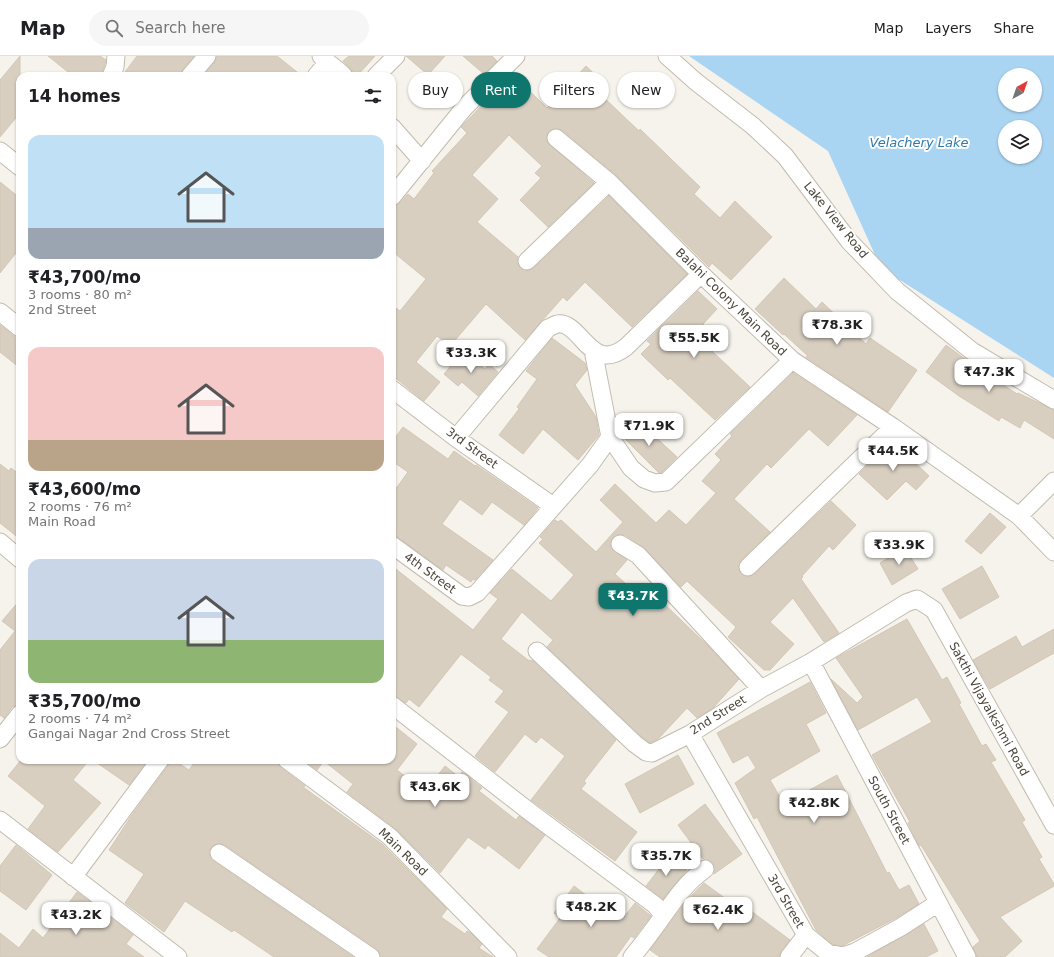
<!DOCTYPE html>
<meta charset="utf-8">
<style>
:root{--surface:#fff;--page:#f6f6f6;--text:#202124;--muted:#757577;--line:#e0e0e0;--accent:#0f766e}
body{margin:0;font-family:"DejaVu Sans",sans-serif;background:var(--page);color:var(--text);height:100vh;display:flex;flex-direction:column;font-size:15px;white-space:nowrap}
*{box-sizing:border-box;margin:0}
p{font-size:13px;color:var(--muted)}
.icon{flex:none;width:22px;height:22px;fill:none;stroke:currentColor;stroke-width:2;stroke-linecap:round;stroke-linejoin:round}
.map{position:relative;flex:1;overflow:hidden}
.sheet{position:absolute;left:16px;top:16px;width:380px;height:692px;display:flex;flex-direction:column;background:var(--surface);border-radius:12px;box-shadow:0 1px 3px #0004}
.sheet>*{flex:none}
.top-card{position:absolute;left:408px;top:16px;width:380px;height:36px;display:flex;gap:8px}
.needle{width:26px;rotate:40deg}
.fabs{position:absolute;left:998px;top:12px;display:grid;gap:8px}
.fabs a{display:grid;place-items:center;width:44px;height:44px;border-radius:50%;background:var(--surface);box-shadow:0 1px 3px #0004;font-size:20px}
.price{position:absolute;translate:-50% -34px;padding:0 9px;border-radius:8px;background:#fff;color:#222;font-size:13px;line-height:26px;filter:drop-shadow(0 1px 2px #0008)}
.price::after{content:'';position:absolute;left:50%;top:24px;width:12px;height:9px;margin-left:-6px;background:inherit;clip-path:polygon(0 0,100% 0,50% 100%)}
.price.active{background:var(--accent);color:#fff}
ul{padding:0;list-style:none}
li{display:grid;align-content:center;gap:8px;height:212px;padding:0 12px}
li span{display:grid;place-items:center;height:124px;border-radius:12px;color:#555}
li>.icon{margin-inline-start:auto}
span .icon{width:72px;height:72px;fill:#fffc;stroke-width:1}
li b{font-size:17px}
h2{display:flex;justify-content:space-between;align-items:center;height:48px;padding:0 12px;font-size:17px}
.chip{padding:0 14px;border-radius:18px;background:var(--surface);box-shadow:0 1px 3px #0004;font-size:14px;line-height:36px}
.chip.active{background:var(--accent);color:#fff}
header{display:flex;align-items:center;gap:24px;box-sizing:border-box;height:56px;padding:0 20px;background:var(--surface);border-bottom:1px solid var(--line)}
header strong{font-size:19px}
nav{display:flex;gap:22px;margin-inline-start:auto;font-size:14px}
.search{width:280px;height:36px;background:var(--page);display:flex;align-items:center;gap:10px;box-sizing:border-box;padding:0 14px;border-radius:22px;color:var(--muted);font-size:15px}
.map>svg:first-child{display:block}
.water{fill:#a9d4f2;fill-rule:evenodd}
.building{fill:#d8cfc1;stroke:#d3c7b4}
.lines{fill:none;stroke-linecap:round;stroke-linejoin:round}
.minor-casing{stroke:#c2bbae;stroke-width:19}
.minor{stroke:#fff;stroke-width:17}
.labels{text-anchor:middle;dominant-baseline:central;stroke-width:4;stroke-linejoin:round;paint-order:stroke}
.street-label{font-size:12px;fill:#4b4439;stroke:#fff}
.water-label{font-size:13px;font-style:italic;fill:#2e7ab2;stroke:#fff}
</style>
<header>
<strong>Map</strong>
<div class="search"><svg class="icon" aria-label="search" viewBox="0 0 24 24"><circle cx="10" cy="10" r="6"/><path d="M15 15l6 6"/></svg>Search here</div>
<nav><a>Map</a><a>Layers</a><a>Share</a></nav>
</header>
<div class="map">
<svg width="1054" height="901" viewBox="0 0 1054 901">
<rect width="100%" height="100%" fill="#f6f3ec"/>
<!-- water -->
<path class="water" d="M689,0H1054V322L881,212L828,95ZM1005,19H1035V49H1005ZM1005,71H1035V101H1005Z"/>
<!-- building -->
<path class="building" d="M20,0V57L0,81V24Z
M48,0H100L106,4L105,8L101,20H73Z
M137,0H194L182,14L180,20H122Z
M217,0H277L302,20H203L215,6Z
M349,0H375L357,20H354L351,13L343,5Z
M406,0H445L428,19Z
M463,0H492L497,5L484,18Z
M586,10L607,30L600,38L639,75L640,73L700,131L694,138L720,162L735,145L772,181L731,224L712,207L709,211L616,119L562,74L557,72L548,76L547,86L594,127L548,171L520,144L541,122L535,117L542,110L509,79L472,119L498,143L477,166L518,201L517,207L520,212L529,215L534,212L609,140L687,218L632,271L585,226L567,245L563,241L525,284L486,248L450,290L437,280L416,306L440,326L424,345L392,319V249L400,255L426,223L392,195V151L399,148L408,138L414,143L434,117L432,115L467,77L461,71L512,18L547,52Z
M0,126L20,142V192L0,217Z
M784,222L816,253L822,246L866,288L870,282L917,314L888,356L806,301L808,300L784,278L783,279L755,253Z
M698,235L717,253L703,268L706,271L697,281L750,331L715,364L670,322L668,324L641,298L651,288L647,285Z
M0,269L20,285V312L0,296Z
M552,282L585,307L587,314L575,329L596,361L599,379L578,404L543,373L523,398L499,379L519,353L517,351L537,323L526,315Z
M946,289L977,312L979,311L993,319L991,321L1017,338L1018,337L1054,354V383L1024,364L1020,372L1001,361L999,365L959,340L926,316Z
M463,295L485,313L489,308L498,316L478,340L462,326L458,330L444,318Z
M793,317L857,359L828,390L809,373L771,412L767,408L734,443L770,476L741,504L738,513L745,520L755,518L831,445L856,469L833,494L829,490L802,520L803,521L801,523L839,577L824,586L793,542L770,566L794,588L770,614H764L728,581L736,571L687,525L681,531L643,491L625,479H615L610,487L611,492L627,504L615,518L649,549L657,541L708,590L739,623L713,652L697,662L687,652L659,682L650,687L641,680L547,591L553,584L522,556L501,583L528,604L533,605L616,684L584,725L586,727L581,733L637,776L615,805L531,744L565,700L541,681L536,687L525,678L495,716L475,700L509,656L495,646L504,635L489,624L491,621L461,598L419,651L409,643L406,647L392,639V510L473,574L498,543L490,537L512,513L551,545L574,519L539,487L543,483L540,481L555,464L558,466L561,464L596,496L623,466L600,444L615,428L656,467L669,454L686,469L716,437L702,425L721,404L715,398L732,380L730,378Z
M637,364L677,401L662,416L659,417L622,380Z
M403,371L448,403L454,395L475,410L476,409L538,452L524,469L492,446L482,459L460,443L442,468L493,504L475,524L473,523L471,526L446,509L443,514L392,477V438L408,416L392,405V386Z
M893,386L929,420L916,434L906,425L887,444L859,418Z
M0,408L9,415L11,412L20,419V483L0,467Z
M990,457L1006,471L981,498L965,485Z
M905,492L918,513L892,529L880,507Z
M982,510L999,541L960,563L942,533Z
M20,544V648L12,651L4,662L0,659V594L15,575L2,565Z
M907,563L942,624L947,621L961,647L959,648L982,690L986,688L996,704L991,706L1025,764L1022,766L1042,801L1039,803L1054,828V830L1000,861L1022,885L1005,901H977L973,891L980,885L921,789L919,790L908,767L910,766L872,699L932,666L917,641L858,674L831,623L857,647L863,641L836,602Z
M1054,573V597L990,633L973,604L1016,580L1022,591Z
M810,626L826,657L806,668L820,695L770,724L784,748L837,719L887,817L889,816L899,834L909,829L919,848L896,862L842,890L832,888L816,874L757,761L754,763L735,727L756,712L748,699L733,707L717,677Z
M392,668L417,688L397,714L425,736L445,710L459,721L462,716L482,732L479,735L516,764L519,760L545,779L519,813L488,789L485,793L468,781L440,817L396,773L347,736L353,728L324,705L317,714L304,704H392Z
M678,699L694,728L640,757L625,728Z
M21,704H89L73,724L101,747L58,796L28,773L45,750L8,720Z
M93,704H148L129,729Z
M170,704H174L189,714L196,704H277L281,712L305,730L303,731L382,788L447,853L441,861L465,878L467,875L471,877L482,888L479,892L493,901H381L377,893L225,789L219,787L211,791L209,796L210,801L213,805L353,901H274L234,874L232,876L185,845L164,876L125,847L144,818L109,794L132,759L168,710Z
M705,748L742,798L714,818L713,807L708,804L703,803L678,769Z
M16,789L52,819L26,854L0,835V810Z
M661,795L687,814L663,843L646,830L666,804Z
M704,827L744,856L746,855L750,857L751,855L790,884L781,895L779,901H660L650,894L687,844Z
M574,830L599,849L603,845L624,861L635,847L651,860L634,882L631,880L616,901H549L537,893L560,862L554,857Z
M77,836L133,879L126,888L144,901H0V877L19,892L33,873L43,882Z
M924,868L938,895L926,901H867Z"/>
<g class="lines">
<defs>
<path id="minor" d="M321,0C328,8 337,12 344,20
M667,0L695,25L753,70L785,100L849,185L897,235L972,295L1054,344
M111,20L115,11L116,0
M190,20L207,0
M316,20L321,14L329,10
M376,20L396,0
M392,71L422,105
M556,82L609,126L701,218L792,304L893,371L1019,460L1054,496
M0,95L20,111
M392,141L464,52L516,0
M527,205L609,126
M0,256L20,272
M593,294L610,381L631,412L644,423L655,427L666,426L792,304
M392,333L456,382L553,450
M456,382L548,272C551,271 554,269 557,268C581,264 590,319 626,291L701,218
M1019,460L1054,425
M0,486L20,503
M620,488L638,499L761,633
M392,489L462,540L469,541L477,537L590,409L610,381
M748,511L893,371
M537,595L635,688L646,696L652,697L690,678L761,633L811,606L906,547L917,543L934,554L1054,769
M811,606L967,901
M392,649L530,756L655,849L660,855L662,860
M690,678L806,879L828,897L843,900L855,896L901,871L938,847
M0,683L20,658
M287,704L389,780L508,901
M0,764L178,901
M219,797L371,901
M73,821L160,704
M632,901C641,890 650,878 658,867C673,846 684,828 705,813
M789,901L806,879"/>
</defs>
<!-- minor casing -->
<use href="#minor" class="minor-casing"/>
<!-- minor -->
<use href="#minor" class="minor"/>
</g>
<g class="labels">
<!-- street labels -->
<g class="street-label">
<text transform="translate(836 164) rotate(51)">Lake View Road</text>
<text transform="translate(731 246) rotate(44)">Balahi Colony Main Road</text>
<text transform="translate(472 392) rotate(36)">3rd Street</text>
<text transform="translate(430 517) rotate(36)">4th Street</text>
<text transform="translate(989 653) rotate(61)">Sakthi Vijayalkshmi Road</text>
<text transform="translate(718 659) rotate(-32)">2nd Street</text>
<text transform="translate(889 754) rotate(62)">South Street</text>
<text transform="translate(403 796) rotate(44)">Main Road</text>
<text transform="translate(786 845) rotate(60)">3rd Street</text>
</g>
<!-- water labels -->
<g class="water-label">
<text x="919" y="86">Velachery Lake</text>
</g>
</g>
</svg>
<div class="fabs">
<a><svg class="needle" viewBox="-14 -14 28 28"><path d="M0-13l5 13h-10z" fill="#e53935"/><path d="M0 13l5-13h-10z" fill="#757577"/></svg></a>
<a><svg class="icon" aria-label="layers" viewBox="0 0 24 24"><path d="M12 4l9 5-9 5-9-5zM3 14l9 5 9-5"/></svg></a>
</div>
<b class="price" style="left:837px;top:290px">₹78.3K</b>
<b class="price" style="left:694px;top:303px">₹55.5K</b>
<b class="price" style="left:471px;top:318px">₹33.3K</b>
<b class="price" style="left:989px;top:337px">₹47.3K</b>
<b class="price" style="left:649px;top:391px">₹71.9K</b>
<b class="price" style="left:893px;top:416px">₹44.5K</b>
<b class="price" style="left:899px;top:510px">₹33.9K</b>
<b class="price active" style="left:633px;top:561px">₹43.7K</b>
<b class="price" style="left:435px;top:752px">₹43.6K</b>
<b class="price" style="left:814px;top:768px">₹42.8K</b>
<b class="price" style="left:666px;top:821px">₹35.7K</b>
<b class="price" style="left:591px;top:872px">₹48.2K</b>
<b class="price" style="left:718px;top:875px">₹62.4K</b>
<b class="price" style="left:76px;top:880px">₹43.2K</b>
<div class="top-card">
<a class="chip">Buy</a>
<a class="chip active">Rent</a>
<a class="chip">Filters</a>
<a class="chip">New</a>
</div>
<section class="sheet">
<h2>14 homes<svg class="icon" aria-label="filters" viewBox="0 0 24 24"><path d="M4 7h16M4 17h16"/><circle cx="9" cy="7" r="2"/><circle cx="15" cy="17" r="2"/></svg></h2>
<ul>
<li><span style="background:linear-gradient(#bfe0f5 75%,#9aa5b1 0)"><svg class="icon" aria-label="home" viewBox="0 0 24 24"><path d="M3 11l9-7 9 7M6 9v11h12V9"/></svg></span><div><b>₹43,700/mo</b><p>3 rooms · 80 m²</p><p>2nd Street</p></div></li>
<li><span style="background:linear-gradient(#f6c9c9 75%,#b9a48a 0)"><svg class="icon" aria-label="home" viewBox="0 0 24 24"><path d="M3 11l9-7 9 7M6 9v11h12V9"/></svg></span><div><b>₹43,600/mo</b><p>2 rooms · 76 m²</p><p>Main Road</p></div></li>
<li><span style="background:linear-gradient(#c9d6e8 65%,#8fb573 0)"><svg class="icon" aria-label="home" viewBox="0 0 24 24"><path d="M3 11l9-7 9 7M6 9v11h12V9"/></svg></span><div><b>₹35,700/mo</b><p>2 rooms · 74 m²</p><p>Gangai Nagar 2nd Cross Street</p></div></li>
</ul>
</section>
</div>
